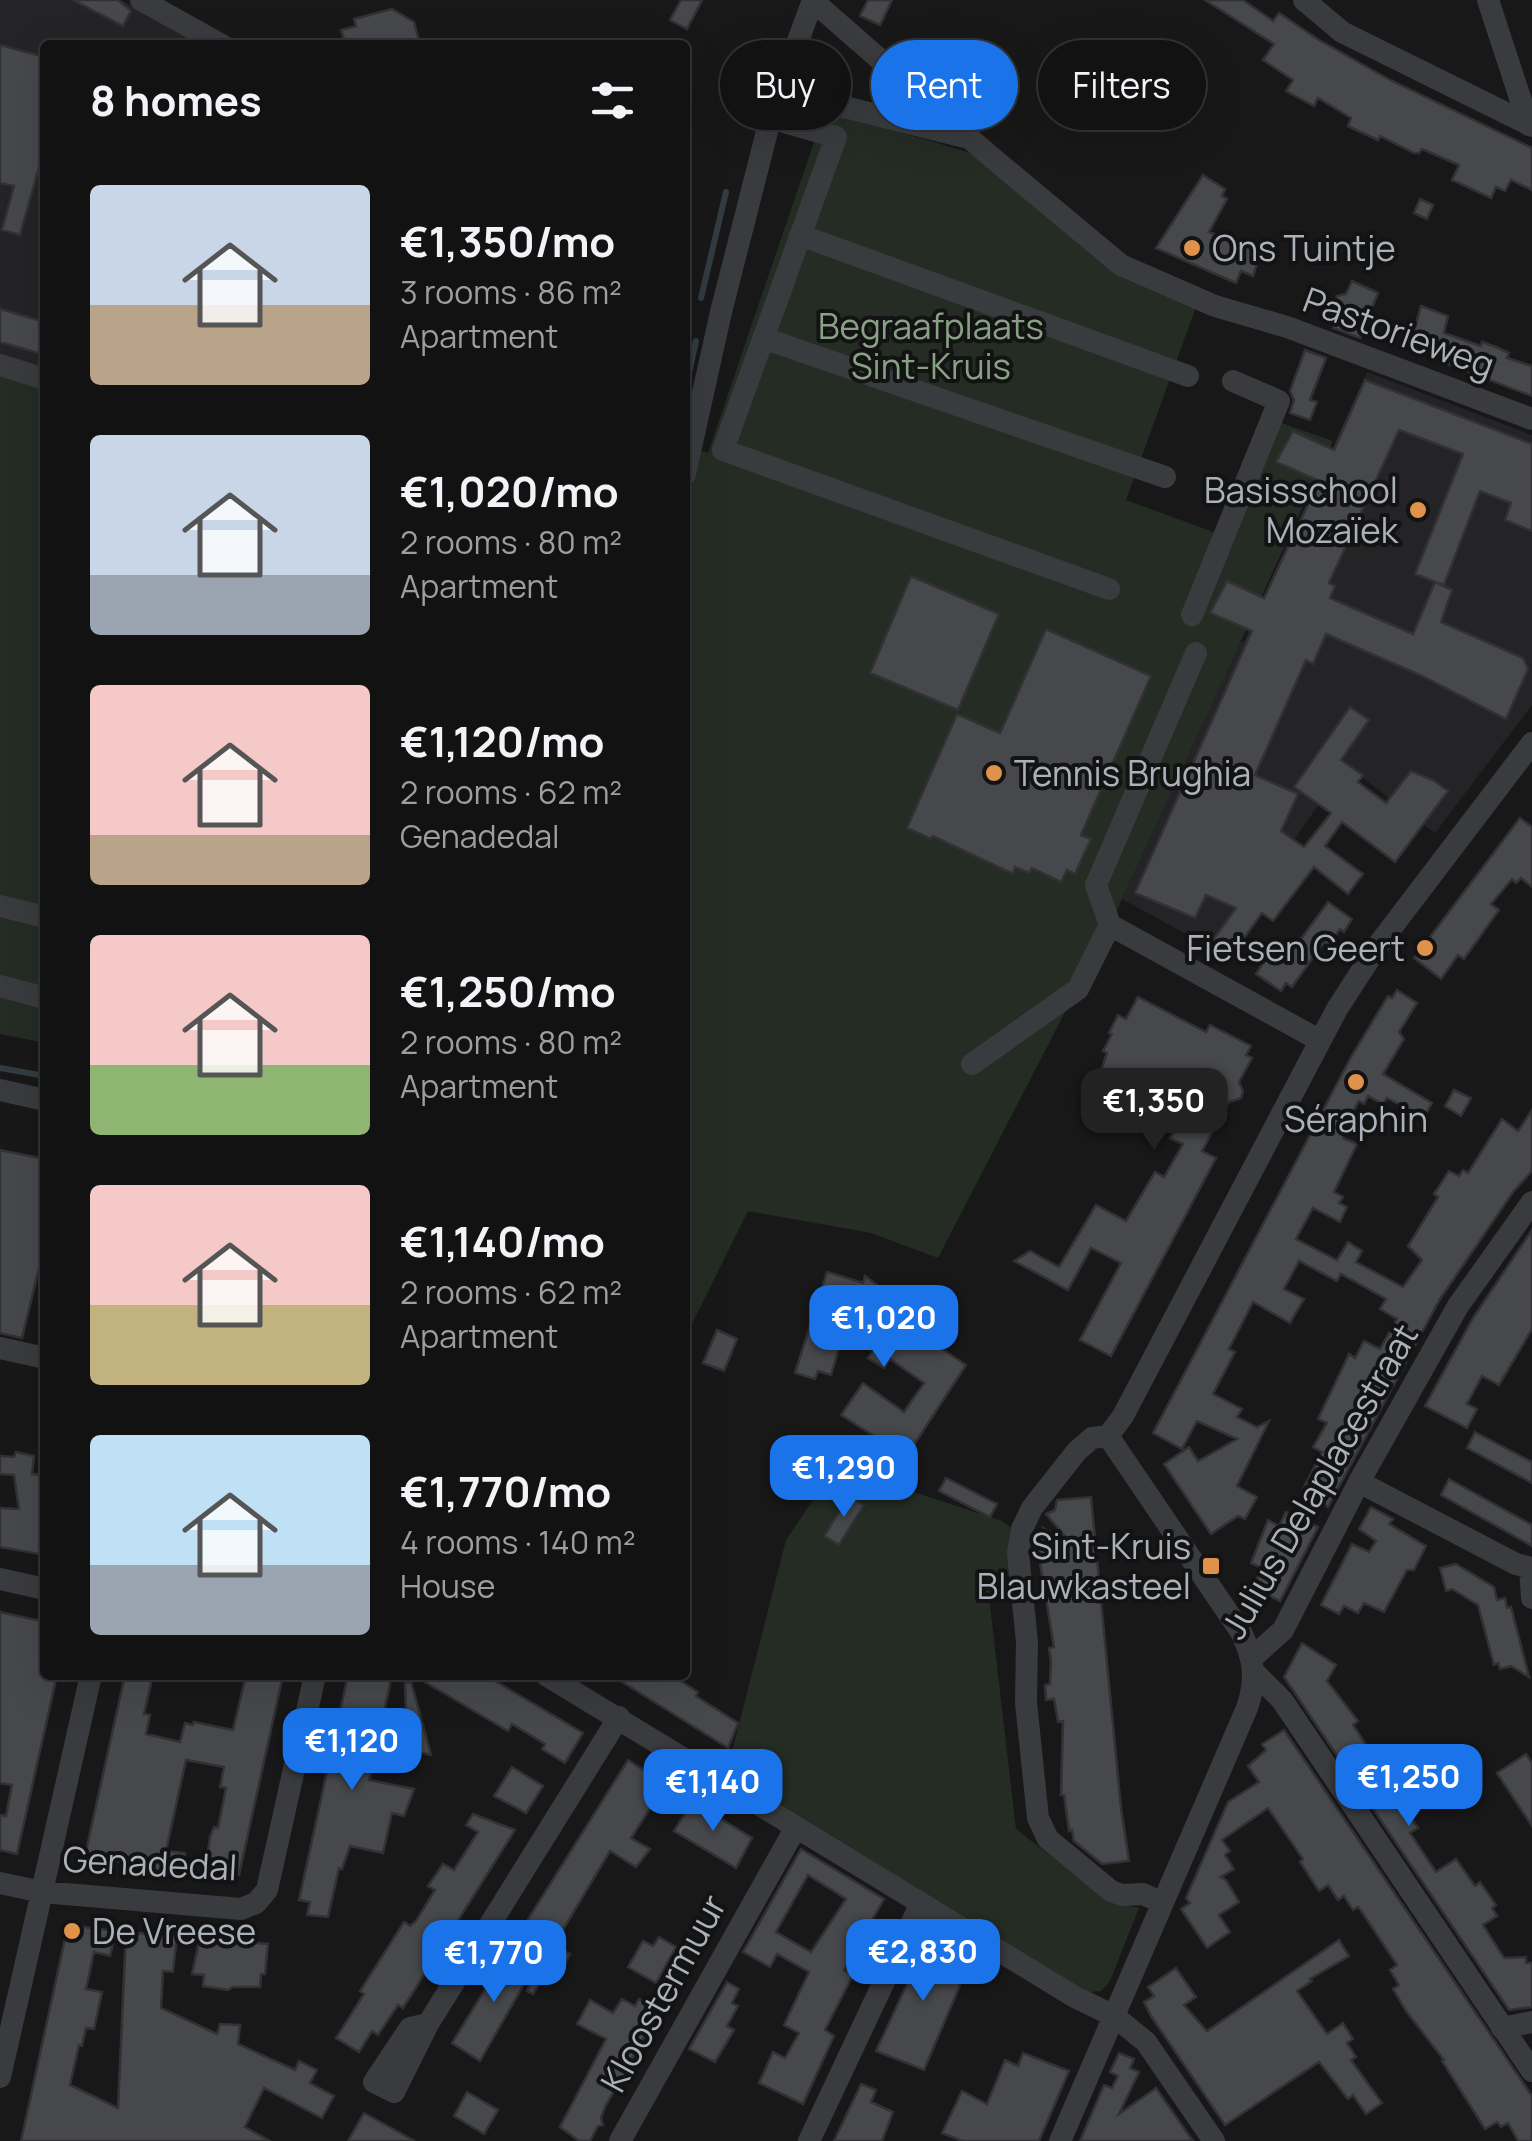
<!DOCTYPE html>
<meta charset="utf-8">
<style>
:root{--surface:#121213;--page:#1b1b1c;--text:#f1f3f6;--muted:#9c9ea0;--line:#313233;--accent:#1a73e8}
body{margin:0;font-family:Manrope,sans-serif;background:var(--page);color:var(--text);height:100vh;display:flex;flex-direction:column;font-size:38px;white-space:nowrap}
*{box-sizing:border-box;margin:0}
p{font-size:32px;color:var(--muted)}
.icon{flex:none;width:55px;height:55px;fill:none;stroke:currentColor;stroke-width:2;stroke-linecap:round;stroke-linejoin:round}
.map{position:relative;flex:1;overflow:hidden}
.sheet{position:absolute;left:40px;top:40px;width:650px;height:1640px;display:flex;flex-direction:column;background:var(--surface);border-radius:10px;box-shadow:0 10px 40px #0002,0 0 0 2px var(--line)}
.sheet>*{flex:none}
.banner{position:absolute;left:720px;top:40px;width:660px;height:90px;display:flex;gap:20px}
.price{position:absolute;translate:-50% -85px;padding:0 22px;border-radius:20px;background:var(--accent);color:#fff;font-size:32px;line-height:65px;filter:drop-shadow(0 2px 5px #0008)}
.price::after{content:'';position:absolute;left:50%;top:60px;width:30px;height:22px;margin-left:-15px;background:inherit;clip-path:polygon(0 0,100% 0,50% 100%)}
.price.active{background:#222;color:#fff}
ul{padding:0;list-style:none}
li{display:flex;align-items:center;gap:30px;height:250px;padding:0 50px}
li span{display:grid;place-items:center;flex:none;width:280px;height:200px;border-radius:10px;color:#555}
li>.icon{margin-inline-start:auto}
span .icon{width:120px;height:120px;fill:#fffc;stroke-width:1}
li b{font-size:42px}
h2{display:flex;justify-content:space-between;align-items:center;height:120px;padding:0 50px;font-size:42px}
.chip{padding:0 35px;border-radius:45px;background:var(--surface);box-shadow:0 10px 40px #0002,0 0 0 2px var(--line);font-size:35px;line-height:90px}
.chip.active{background:var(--accent);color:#fff}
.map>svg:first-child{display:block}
.built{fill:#242426}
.green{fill:#242c24}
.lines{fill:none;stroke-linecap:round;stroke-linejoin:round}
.stream{stroke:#323c41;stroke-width:6}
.building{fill:#47484c;stroke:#323235;stroke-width:2.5;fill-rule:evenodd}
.minor{stroke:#393b3e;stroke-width:22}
.poi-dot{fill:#df934a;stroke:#131314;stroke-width:4}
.labels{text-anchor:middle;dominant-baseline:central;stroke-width:8;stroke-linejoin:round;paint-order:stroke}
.poi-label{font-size:35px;fill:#abb1b8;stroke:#131314;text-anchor:start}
.park-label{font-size:35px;fill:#88a184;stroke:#131314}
.street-label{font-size:35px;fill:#abb1b8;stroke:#131314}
</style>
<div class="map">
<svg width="1532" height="2141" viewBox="0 0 1532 2141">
<rect width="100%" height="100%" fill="#181819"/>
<!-- built -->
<path class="built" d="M0,0H121L200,45H45V388L0,375Z
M1367,372L1532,435V705L1435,833L1346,765L1269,876L1292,894L1273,921L1250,904L1219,952L1122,899L1237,648L1240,642H1244Z"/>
<!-- green -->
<path class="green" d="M825,110L978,155L1197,304L1126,500L1219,534L1267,418L1333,441L1110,925L938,1258L871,1233L748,1211L685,1338V446L708,453Z
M0,375L45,388V1043L0,1034Z
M858,1455L911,1491L1002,1521L1014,1530L1009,1575L989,1597L1016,1829L1108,1901L1139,1908L1110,1981L1101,1991L1088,1992L726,1775L786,1540L836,1466Z"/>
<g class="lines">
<!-- stream -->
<path class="stream" d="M701,298L726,192
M685,391L696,341
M0,1068L45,1076"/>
</g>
<!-- building -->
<path class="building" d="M73,0H118L131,11L123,26Z
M681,0H702L687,29L670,20Z
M868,0H892L880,25L860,16Z
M1205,0H1243L1273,21L1279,13L1319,40L1392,81L1532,148V190L1511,180L1505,191L1496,187L1491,198L1452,180L1459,165L1422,149L1419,153H1414L1380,136L1378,140L1348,126L1351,118L1318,98L1314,106L1286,91L1293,80L1263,60L1274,44Z
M392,9L414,22L420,45H346L341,30L356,26L354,19Z
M0,45L45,57V146L20,235L2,230L14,186L0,183Z
M1172,47L1195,62L1189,70L1199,77L1184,99L1198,109L1189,122L1168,108L1165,112L1133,90L1160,48L1168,53Z
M1203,175L1225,189L1222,196L1227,199L1209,232L1255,250L1252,259L1258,260L1253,276L1241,271L1236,283L1156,248Z
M1420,199L1433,205L1427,219L1414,213Z
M1352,281L1378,293L1360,338L1333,328L1339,314L1334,305L1337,296L1346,294Z
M1421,306L1448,316L1444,333L1481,346L1482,342L1496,347L1509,353L1507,358L1532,366V396L1442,362L1444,356L1411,343Z
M0,309L45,322V355L0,342Z
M1305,350L1326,358L1310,400L1317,402L1310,420L1290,413L1294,400L1290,391Z
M1365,380L1532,444V531L1505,520L1511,503L1480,491L1444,585L1435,582L1452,590L1441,622L1523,658L1528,669L1506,719L1422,676L1326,634L1313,664L1306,660L1255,775L1298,794L1281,831L1304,847L1331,813L1294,787L1350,707L1369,720L1341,760L1363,775L1358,782L1386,803L1411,771L1433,780L1448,791L1395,862L1342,822L1325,846L1363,874L1348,894L1314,867L1273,921L1262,913L1229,959L1210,944L1236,908L1206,895L1195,918L1135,893L1252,631L1210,613L1227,581L1264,598L1319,481L1276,462L1293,431L1334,450ZM1399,430L1463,454L1415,574L1435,582L1413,634L1330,598L1335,586L1329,583Z
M911,576L999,614L958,710L870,673Z
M1046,629L1151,676L1081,835L1091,839L1075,874L1067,870L1061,882L1032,868L1029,873L1015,867L1013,874L933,836L931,839L907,828L957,714L1000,733Z
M1520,818L1532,827V887L1521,878L1516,883L1512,879L1491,904L1499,910L1464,959L1458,955L1441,979L1414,958Z
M1328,902L1352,919L1344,932L1340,929L1329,945L1324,942L1292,987L1286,983L1281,991L1256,974L1278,940L1293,950Z
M1397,990L1417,1003L1399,1032L1404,1039L1383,1074L1432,1103L1424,1117L1387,1098L1383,1104L1368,1096L1364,1104L1359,1101L1342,1131L1345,1133L1343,1138L1357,1144L1334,1192L1343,1197L1339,1203L1347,1207L1340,1222L1313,1208L1296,1239L1337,1260L1348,1242L1362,1251L1356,1262L1403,1287L1422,1260L1408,1246L1438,1197L1434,1194L1449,1171L1459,1176L1463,1170L1468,1173L1502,1119L1518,1131L1532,1110V1171L1513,1192L1440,1299L1328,1507L1303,1489L1322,1452L1313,1447L1327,1423L1318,1419L1349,1354L1355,1358L1364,1341L1380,1349L1397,1319L1380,1309L1386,1299L1341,1274L1337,1281L1299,1261L1284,1289L1304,1299L1290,1323L1253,1302L1229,1349L1235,1352L1213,1394L1242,1409L1237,1417L1257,1427L1269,1421L1237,1486L1257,1497L1245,1519L1238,1516L1211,1534L1164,1464L1189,1447L1198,1461L1237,1439L1197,1421L1182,1449L1153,1433L1351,1057L1388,996L1392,998Z
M1138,997L1206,1032L1210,1025L1251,1046L1246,1055L1252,1058L1239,1082L1243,1091L1241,1098L1229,1102L1202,1151L1216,1158L1111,1356L1080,1340L1121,1263L1091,1248L1068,1290L1014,1261L1030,1251L1059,1267L1096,1205L1126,1221L1155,1172L1164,1177L1183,1144L1170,1138L1174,1132L1146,1117L1150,1108L1098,1080L1107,1053L1103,1051L1112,1034L1109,1033L1118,1015L1126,1019Z
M1454,1090L1471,1098L1461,1116L1445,1106Z
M0,1150L45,1159L42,1200H45V1244L22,1338L0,1333Z
M1532,1230V1329L1499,1385L1482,1376L1467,1404L1477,1409L1467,1428L1425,1406L1473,1318Z
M827,1272L863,1283L865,1276L949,1339L942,1349L966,1365L906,1457L916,1464L901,1487L870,1466L885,1443L841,1415L863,1383L904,1412L924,1383L890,1359L884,1368L868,1358L893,1320L849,1289L837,1329L844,1331L831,1375L818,1371L815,1379L795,1373Z
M717,1330L737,1339L724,1371L703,1363Z
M1475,1432L1532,1462V1483L1467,1448Z
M16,1452L34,1456L32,1474L45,1475V1555L0,1547V1508L19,1509L14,1475L0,1474V1456L14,1457Z
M946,1478L997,1504L990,1517L939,1491Z
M1449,1479L1532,1525V1546L1441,1495Z
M849,1496L864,1505L839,1545L824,1536Z
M1091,1497L1121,1808L1129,1861L1102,1864L1074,1841L1072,1830L1069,1831L1064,1795H1061L1063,1721L1058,1722L1054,1699L1046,1700L1045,1685L1050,1684L1051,1661L1049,1648L1054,1647L1036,1539L1045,1538L1043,1528L1070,1542L1046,1514L1055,1510L1057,1500Z
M1371,1507L1393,1519L1389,1524L1426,1546L1414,1570H1407L1384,1612L1364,1603L1358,1613L1344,1606L1339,1614L1321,1605L1352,1544L1369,1552L1376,1541L1359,1529Z
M1286,1512L1318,1527L1280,1601L1253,1587L1262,1568L1251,1563L1268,1520L1279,1526Z
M1456,1564L1494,1587L1497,1600L1505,1598L1507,1608L1511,1607L1529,1677L1511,1666L1500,1669L1498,1663L1494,1665L1478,1605L1452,1589L1446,1591L1440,1568Z
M0,1612L45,1622V1675H57L17,1854L0,1850V1815L6,1816L12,1785L0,1783Z
M1302,1643L1336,1665L1327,1681L1358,1721L1353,1725L1381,1768L1400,1776L1414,1803L1405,1809L1418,1828L1410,1833L1436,1872L1456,1859L1475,1886L1480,1882L1496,1905L1492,1908L1497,1916L1483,1925L1504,1958L1526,1957V1963H1532V2007L1509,2010L1284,1677Z
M125,1675H153L144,1714L150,1715L146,1734L180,1742L185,1723L193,1725L194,1722L233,1730L246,1675H283L239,1875L214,1869L216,1859L207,1857L210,1837L214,1827L218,1828L226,1788L220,1787L224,1767L186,1760L166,1851L185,1853L183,1873L148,1869V1865L111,1861L110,1866L84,1860Z
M348,1675H392L369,1780L414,1789L404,1816L392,1813L383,1853L350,1846L342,1869L339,1868L328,1917L307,1915L310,1902L299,1900Z
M413,1675H485L583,1733L565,1763L542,1749L545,1744L512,1724L508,1731Z
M611,1675H687L682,1682L698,1692L696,1696L738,1723L728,1748Z
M411,1682L423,1725L431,1755L407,1749L405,1683Z
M1284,1730L1532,2096V2141H1518L1508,2123L1501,2127L1497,2122L1485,2129L1442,2061L1444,2060L1406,2011L1393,1989L1399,1985L1390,1970L1397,1965L1362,1912L1358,1907L1353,1910L1344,1896L1338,1900L1328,1885L1319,1891L1300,1862L1303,1859L1268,1808L1222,1840L1230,1851L1225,1855L1234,1869L1221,1877L1226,1880L1239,1902L1219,1915L1230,1932L1207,1948L1181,1909L1190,1903L1186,1898L1228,1802L1259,1782L1248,1766L1266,1750L1262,1744Z
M1526,1754L1532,1763V1826L1497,1773Z
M628,1760L651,1775L646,1784L660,1793L631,1838L650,1849L636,1867L610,1851L555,1943L525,1924Z
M512,1767L543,1786L526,1813L494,1796Z
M692,1801L752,1838L736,1868L674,1831Z
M473,1814L515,1830L403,2008L398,2005L378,2035L372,2031L359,2052L336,2038L364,1994L360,1991L404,1922L410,1926L416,1921L435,1890L428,1886L443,1864L454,1870L478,1832L466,1825Z
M801,1849L884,1899L863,1936L865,1943L858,1945L844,1970L853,1975L825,2030L834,2036L803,2104L759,2083L773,2052L785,2058L799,2033L784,2025L809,1972L777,1954L770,1967L743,1952ZM808,1875L846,1899L811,1952L776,1932Z
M68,1925L116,1931L110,1956L94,1952L86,1989L102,1992L94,2029L86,2028L82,2046L79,2045L70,2085L118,2108L126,1932L177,1936L173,1972L163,1971L161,2008L217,2034L220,2024L240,2025L238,2044L295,2070L299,2061L317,2070L310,2083L334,2096L322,2118L264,2088L245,2127L270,2141H21Z
M933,1928L960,1945L950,1976L961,1983L924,2070L876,2051Z
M659,1937L676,1947L656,1983L628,1967L643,1941L653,1946Z
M200,1938L268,1944L265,1974H261L260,1987H233L228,1990L203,1986L204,1975L192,1974Z
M1339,1940L1349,1956L1310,1979L1312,1981L1297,1991L1327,2034L1343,2023L1353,2039L1347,2043L1356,2057L1351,2060L1382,2103L1366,2114L1353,2095L1348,2099L1319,2062L1225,2125L1151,2016L1144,2002L1154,1996L1148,1987L1176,1968L1196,1997L1184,2005L1207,2031Z
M546,1941L570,1954L559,1975L549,1969L533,1994L527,1991Z
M510,1949L535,1965L480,2061L452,2043Z
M727,1982L739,1989L732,2003L738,2006L727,2026L734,2030L715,2062L689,2049Z
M622,1999L635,2006L639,1999L659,2010L631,2061L632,2068L619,2082L605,2107L601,2118L603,2125L598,2126L590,2141H579L560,2127L606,2039L577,2024L590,2000L613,2013Z
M1023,2053L1069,2071L1039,2141H962L942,2133L962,2091L987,2104L1005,2060L1018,2066Z
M1119,2053L1134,2059L1130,2068L1139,2072L1119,2114L1156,2088L1193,2141H1080L1104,2085L1112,2088L1118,2076L1110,2072Z
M861,2084L876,2090L871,2102L893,2112L882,2141H834Z
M467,2092L498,2110L484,2134L454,2116Z
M364,2113L415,2141H348Z"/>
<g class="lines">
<!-- minor -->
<path class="minor" d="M141,0L222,45
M1304,0L1342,32L1532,126
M1488,0L1529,125
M813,1L990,156L1121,265L1215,306L1287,327L1532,419
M780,85L804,97L965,137
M770,118L836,137L723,450L1109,589
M800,235L1188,376
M763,338L1165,477
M0,365L45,379
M685,474L721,312L772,112L813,0
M1192,615L1279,401L1233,381
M0,906L45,917
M1110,925L1096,885L1196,653
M0,986L45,998
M972,1064L1078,989L1110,925L1319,1040
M0,1090L45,1100
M0,1348L45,1358
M1108,1436L1123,1416L1337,1009L1379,944L1532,743
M1108,1436L1092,1438L1077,1451L1032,1508L1022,1529L1018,1553L1027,1642L1026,1703L1038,1818L1048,1839L1111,1891L1122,1895L1143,1894L1163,1903
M1359,1482L1516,1564L1532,1568
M1530,1568L1532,1598
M0,1579L45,1589
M1253,1657L1283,1630L1359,1482L1458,1306L1532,1202
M1255,1673L1282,1700L1532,2071
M546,1675L1075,1997L1114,2016L1146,2042L1214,2141
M0,1883L42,1892L241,1909L256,1903L267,1890L315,1675
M428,2024L394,2092L374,2082L410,2028L428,2024L619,1717
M1502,2028L1532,2022
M0,2077L91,1675
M620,2141L796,1827
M809,2141L921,1903
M1060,2141L1247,1708C1257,1678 1254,1659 1241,1632L1108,1436"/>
</g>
<!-- markers -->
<g class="poi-dot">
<circle cx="1192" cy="248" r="10"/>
<circle cx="1418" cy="510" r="10"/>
<circle cx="994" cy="773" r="10"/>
<circle cx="1425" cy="948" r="10"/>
<circle cx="1356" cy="1082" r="10"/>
<rect x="1201" y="1556" width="20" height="20" rx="5"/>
<circle cx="72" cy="1931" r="10"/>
</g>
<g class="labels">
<!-- poi labels -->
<g class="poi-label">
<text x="1212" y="248">Ons Tuintje</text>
<text x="1398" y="490" text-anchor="end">Basisschool<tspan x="1398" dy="40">Mozaïek</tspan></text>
<text x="1014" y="773">Tennis Brughia</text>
<text x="1405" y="948" text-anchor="end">Fietsen Geert</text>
<text x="1356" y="1119" text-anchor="middle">Séraphin</text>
<text x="1191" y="1546" text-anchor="end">Sint-Kruis<tspan x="1191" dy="40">Blauwkasteel</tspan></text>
<text x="92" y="1931">De Vreese</text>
</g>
<!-- park labels -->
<g class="park-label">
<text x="931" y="326">Begraafplaats<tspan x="931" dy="40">Sint-Kruis</tspan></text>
</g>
<!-- street labels -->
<g class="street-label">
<text transform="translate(1399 332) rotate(20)">Pastorieweg</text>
<text transform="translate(1319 1481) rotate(-60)">Julius Delaplacestraat</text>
<text transform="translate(150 1863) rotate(3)">Genadedal</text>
<text transform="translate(663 1993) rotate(-61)">Kloostermuur</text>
</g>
</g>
</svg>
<b class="price active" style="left:1154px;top:1153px">€1,350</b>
<b class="price" style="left:884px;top:1370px">€1,020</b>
<b class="price" style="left:844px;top:1520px">€1,290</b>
<b class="price" style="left:352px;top:1793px">€1,120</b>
<b class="price" style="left:1409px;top:1829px">€1,250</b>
<b class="price" style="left:713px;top:1834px">€1,140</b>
<b class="price" style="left:923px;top:2004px">€2,830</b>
<b class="price" style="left:494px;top:2005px">€1,770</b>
<div class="banner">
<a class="chip">Buy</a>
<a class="chip active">Rent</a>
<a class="chip">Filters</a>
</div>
<section class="sheet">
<h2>8 homes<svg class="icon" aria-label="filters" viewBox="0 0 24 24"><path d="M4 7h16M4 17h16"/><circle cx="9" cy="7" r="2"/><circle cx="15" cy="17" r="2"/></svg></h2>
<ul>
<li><span style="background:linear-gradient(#c9d6e8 60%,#b9a48a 0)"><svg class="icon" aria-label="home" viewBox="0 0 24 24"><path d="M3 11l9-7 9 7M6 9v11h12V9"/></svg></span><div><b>€1,350/mo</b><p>3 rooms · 86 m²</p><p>Apartment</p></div></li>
<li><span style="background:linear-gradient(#c9d6e8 70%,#9aa5b1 0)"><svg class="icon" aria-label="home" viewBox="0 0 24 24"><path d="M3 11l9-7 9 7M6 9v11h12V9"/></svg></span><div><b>€1,020/mo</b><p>2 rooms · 80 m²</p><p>Apartment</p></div></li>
<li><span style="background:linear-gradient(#f6c9c9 75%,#b9a48a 0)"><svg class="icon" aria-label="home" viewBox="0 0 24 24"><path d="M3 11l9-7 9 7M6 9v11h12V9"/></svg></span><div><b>€1,120/mo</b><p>2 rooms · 62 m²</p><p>Genadedal</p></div></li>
<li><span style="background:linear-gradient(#f6c9c9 65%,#8fb573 0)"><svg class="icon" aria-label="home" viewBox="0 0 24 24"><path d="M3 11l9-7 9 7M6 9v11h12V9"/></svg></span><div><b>€1,250/mo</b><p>2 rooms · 80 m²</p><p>Apartment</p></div></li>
<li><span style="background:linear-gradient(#f6c9c9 60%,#c2b280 0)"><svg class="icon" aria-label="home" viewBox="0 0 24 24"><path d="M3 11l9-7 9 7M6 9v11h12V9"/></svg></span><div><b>€1,140/mo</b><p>2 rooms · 62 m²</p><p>Apartment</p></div></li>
<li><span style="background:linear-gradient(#bfe0f5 65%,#9aa5b1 0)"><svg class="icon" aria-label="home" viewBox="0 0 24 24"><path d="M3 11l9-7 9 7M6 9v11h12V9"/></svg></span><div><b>€1,770/mo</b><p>4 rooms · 140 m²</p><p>House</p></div></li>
</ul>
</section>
</div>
